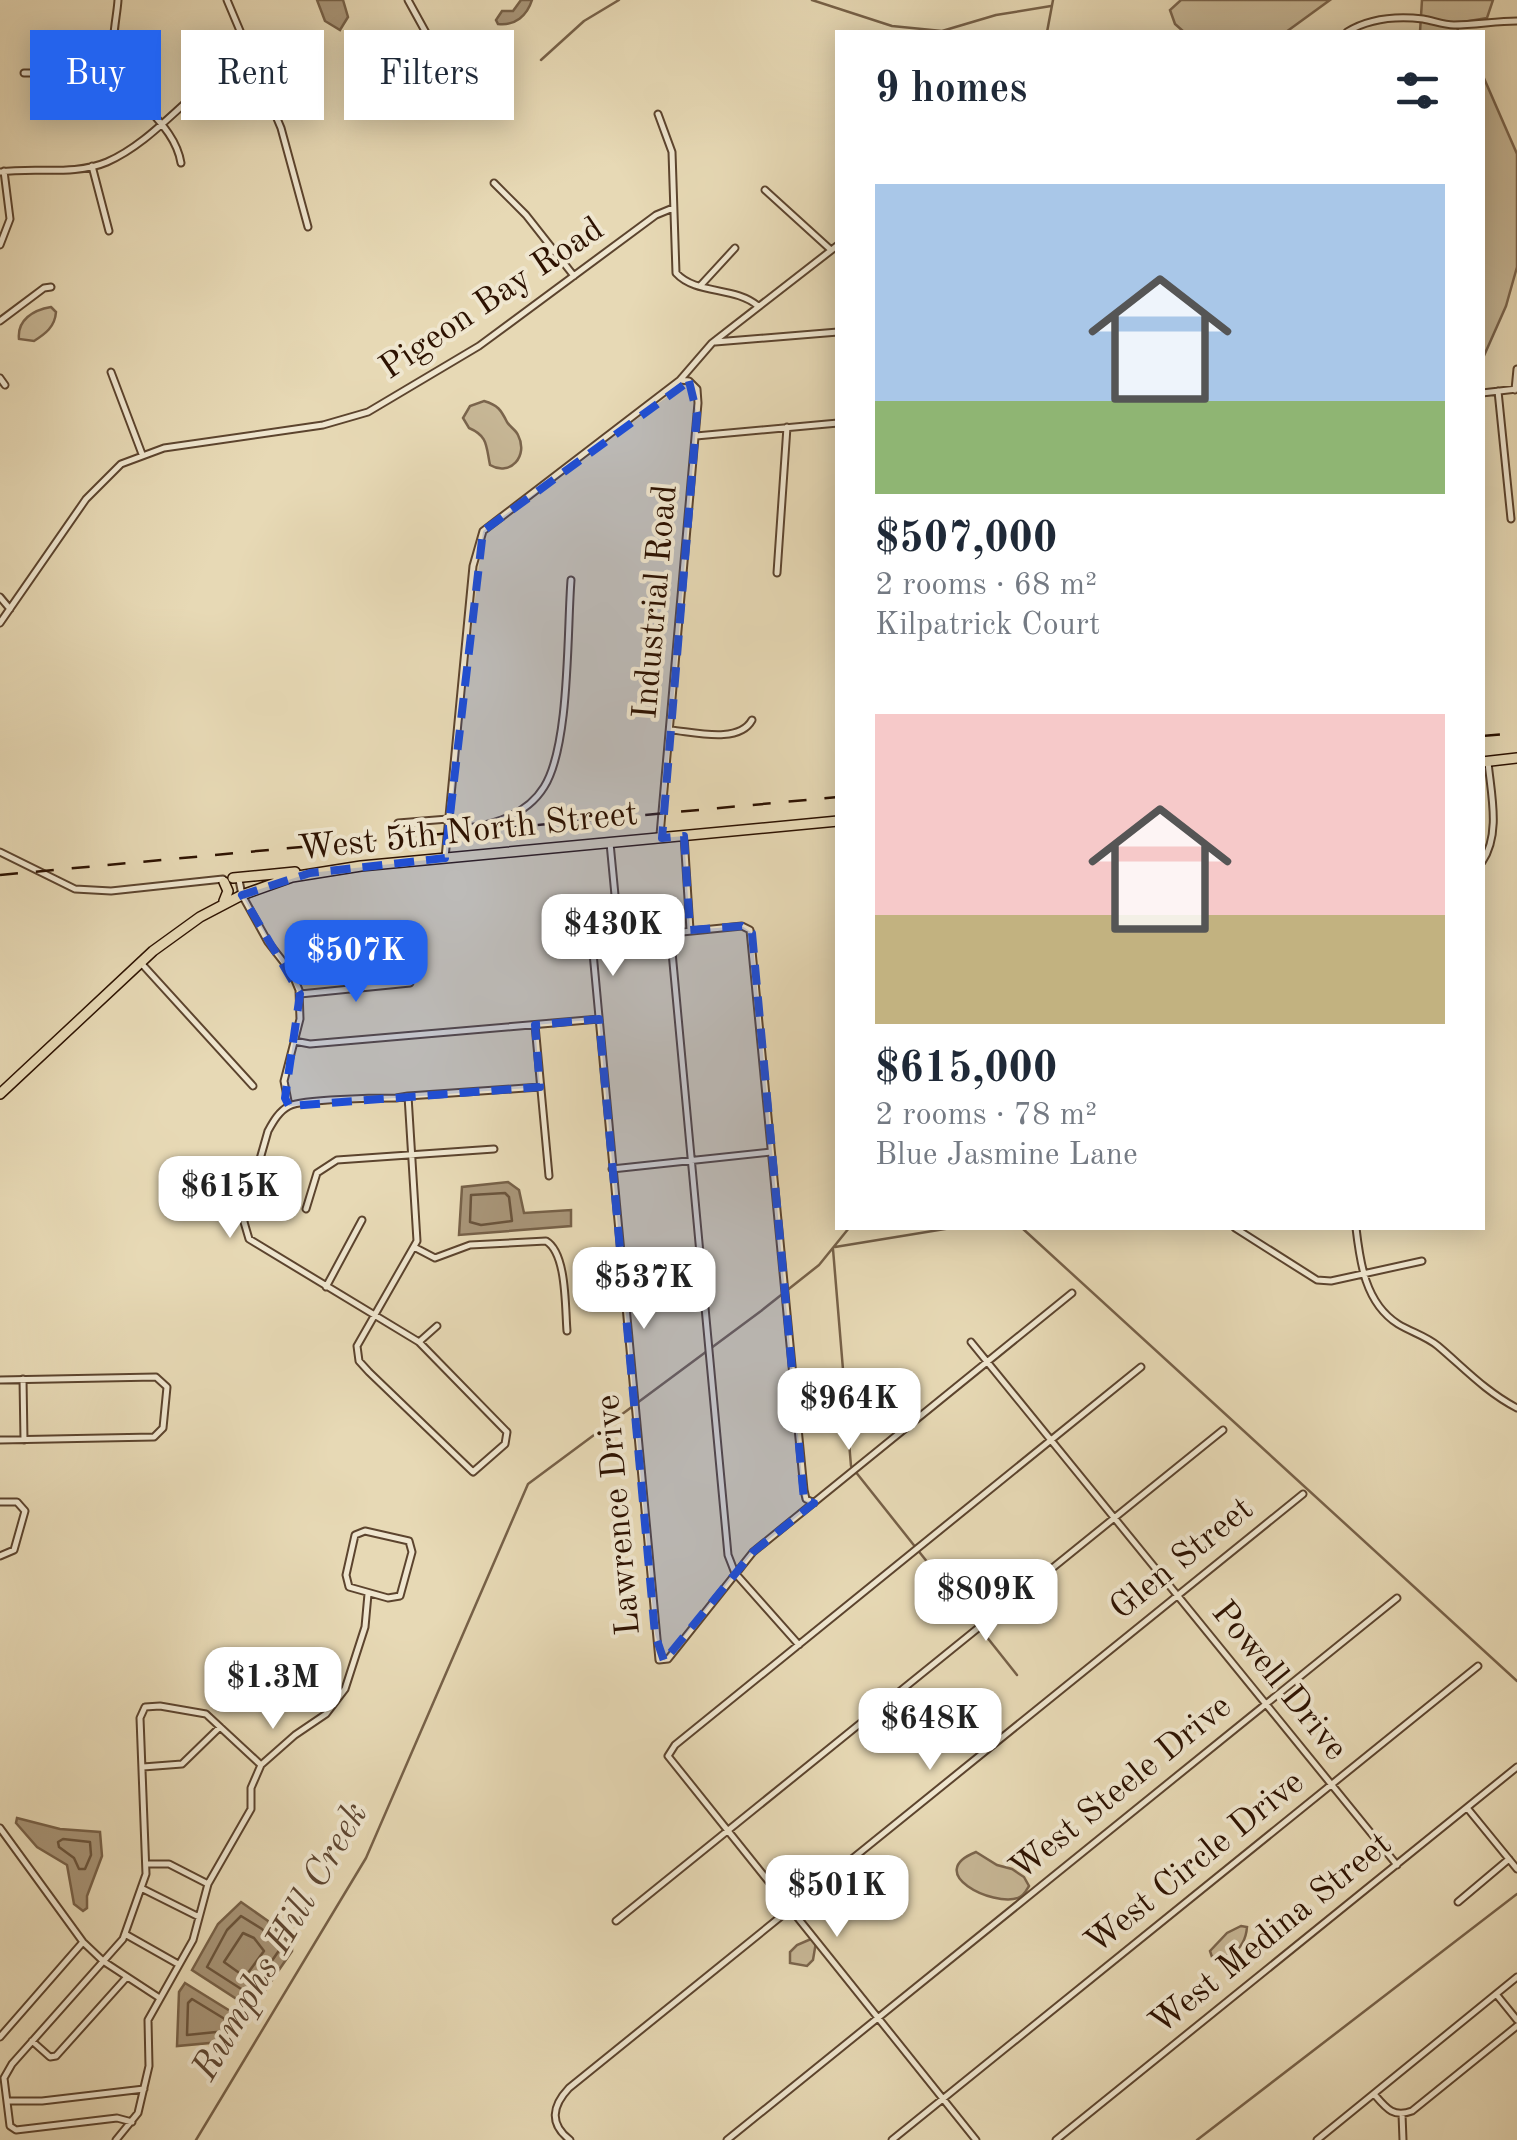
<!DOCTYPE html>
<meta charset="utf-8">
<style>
:root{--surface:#fff;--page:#f2f2f3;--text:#1f2937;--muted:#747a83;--accent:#2563eb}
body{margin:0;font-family:"Old Standard TT",serif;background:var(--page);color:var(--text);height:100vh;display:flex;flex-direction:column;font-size:38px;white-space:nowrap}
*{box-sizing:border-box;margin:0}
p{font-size:32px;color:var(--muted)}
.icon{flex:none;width:55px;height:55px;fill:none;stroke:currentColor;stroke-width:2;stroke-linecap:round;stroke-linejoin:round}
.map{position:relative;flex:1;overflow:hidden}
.details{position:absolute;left:835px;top:30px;width:650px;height:1200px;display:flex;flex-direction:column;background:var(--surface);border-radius:0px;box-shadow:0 5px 25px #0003}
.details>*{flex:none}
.banner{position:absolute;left:30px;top:30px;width:655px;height:90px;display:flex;gap:20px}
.price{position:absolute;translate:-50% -85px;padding:0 22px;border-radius:20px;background:#fff;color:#222;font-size:32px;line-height:65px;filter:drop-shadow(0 2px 5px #0008)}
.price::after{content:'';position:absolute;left:50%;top:60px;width:30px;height:22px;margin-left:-15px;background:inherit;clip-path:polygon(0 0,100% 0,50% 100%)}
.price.on{background:var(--accent);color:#fff}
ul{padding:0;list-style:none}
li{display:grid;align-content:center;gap:20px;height:530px;padding:0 40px}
li span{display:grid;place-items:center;height:310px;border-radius:0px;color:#555}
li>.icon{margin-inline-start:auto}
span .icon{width:180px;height:180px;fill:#fffc;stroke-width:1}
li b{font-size:42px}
h2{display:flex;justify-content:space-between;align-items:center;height:120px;padding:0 40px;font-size:42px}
.chip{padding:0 35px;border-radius:0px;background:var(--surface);box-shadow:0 5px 25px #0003;font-size:35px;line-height:90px}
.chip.on{background:var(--accent);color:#fff}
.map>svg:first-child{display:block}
.green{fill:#c7b796;stroke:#7a644c;stroke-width:2.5}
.water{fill:#a89578;stroke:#776148;stroke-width:2.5}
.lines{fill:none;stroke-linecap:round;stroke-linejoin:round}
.shore{stroke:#6a543c;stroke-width:2.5}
.stream{stroke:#776148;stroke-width:2.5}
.minor-casing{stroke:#5c442e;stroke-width:9}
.primary-casing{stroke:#2d1201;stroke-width:12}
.minor{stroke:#efe6cf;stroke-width:5}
.primary{stroke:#e7d9b5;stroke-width:9}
.rail{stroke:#2d1201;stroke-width:2.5;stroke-dasharray:18 18;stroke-linecap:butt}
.marked{fill:#1d4ed8;fill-opacity:0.2;stroke:#1d4ed8;stroke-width:8;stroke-dasharray:20 12;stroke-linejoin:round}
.labels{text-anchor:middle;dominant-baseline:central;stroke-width:8;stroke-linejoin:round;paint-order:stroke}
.street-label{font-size:35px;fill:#2d1201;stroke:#efe6cf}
.water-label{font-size:38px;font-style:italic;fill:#5e4631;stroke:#efe6cf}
</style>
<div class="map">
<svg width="1517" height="2140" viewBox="0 0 1517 2140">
<rect width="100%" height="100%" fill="#e7d9b5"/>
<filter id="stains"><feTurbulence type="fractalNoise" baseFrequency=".002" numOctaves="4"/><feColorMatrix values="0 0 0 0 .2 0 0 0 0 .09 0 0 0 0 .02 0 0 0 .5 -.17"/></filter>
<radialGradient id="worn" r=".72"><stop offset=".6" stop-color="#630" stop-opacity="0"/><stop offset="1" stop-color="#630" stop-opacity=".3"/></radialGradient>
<!-- green -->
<path class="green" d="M1181,0H1330L1286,32H1184L1175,24L1170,10Z
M1422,0H1493L1487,18L1457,23L1458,32H1420Z
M1483,76L1517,154V267L1506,306L1483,358Z
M51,307L56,312C55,327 45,334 34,341L19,339C17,320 33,310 51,307Z
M484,401C498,405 501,410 507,422C510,427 516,430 518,435C529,456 510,477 490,465C486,446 488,436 469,428L463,418L470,406Z
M976,1852L997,1865L1012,1869L1024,1877L1029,1886C1026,1891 1024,1896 1018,1898C993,1907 923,1873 976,1852Z
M1241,1926L1247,1927C1246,1940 1241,1947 1232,1955L1212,1957L1210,1951L1227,1933Z
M811,1939L816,1942L813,1960L807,1966L790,1963V1952L797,1945Z"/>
<!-- water -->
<path class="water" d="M317,0H343L348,17L340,30L325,21Z
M521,0H532C527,16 515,26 498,24L496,20L502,11H513Z
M508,1182L519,1190L524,1213L571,1210V1226L459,1235L462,1187Z
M17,1818L60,1829L100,1832L102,1856L87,1896V1908L83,1911L74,1904L67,1865L37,1847L16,1823Z
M241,1902L268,1921L292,1945V1951L252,2009L192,1970L218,1924Z
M185,1983L243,2019L231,2041L177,2046L179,1992Z"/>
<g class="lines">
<!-- shore -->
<path class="shore" d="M505,1193L509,1197L512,1221L481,1225L470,1222L471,1195Z
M63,1839L90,1842L91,1855L85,1869H79L74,1858L59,1847L58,1842Z
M241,1916L262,1929L280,1949L249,1994L207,1967L227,1930Z
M243,1933L254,1938L264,1951L245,1977L224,1962Z
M192,1999L228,2021L226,2031L187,2035L188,2003Z"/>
<!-- stream -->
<path class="stream" d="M812,0L892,26L942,31L996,15L1051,6
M1047,32L1053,0
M541,60L584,21L619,0
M1022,1228L1517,1681
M835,1247L951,1228
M833,1249L851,1466L1017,1675
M196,2140L366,1858L528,1484L761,1311L819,1265L849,1228
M1197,2140L1517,1894"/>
<defs>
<path id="minor" d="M118,0C117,17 111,38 115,56C124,98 174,120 181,163
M227,0L281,128L308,227
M408,0L430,40L438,65L444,62
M1347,32C1370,18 1397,16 1423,19C1434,21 1444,25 1454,25C1475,25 1496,21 1517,21
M24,73H44L115,55
M658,114L672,152L676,273C696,295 735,286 758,306
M92,166L109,231
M0,172C35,167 74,176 107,162C161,138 194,82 249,58
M494,183L526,215L574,276
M765,190L831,250
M0,245L10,219L4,171
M701,285L735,248
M0,321L44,288L51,287
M715,342L838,332
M111,372L142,454
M0,378L5,385
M680,380L712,343L838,245
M1515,390L1517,369
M1498,391L1511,519
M1482,393L1517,389
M696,436L838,423
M777,573L787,427
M0,597L10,609
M0,623L86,499L121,464L164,448L323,425L368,412L479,346L656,215L673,208
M671,730C694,732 739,744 752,720
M398,823L448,819
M448,828C482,830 525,818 544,787C570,746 567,632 571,580
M684,836L690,930
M610,843L619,937
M0,852L75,889L111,891L223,879
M445,858L473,566L483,531L680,380L689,381L697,389L698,403L660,835
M1482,862C1501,834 1491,794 1488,762
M239,880L242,895L268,942L292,973L299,990L300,1019L284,1081L289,1106
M665,933L672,952L728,1555L735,1573L799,1645
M592,942L659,1660L668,1659L753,1552L1072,1293
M562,944L742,926L750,930L804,1490L806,1499L814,1503
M141,963L253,1086
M300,994L410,983
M535,1025L549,1176
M294,1041L310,1044L599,1019
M408,1096L417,1241L357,1346L359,1361L369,1372L473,1472L505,1444L507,1432L419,1342L249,1239L244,1222L246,1208L268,1131C273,1122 279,1111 289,1106C303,1099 377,1098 396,1098L408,1096L540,1087
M612,1169L771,1152
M306,1209L317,1173L337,1160L494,1149
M1235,1228L1317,1280L1331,1281L1422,1261
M1356,1228C1360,1262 1365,1303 1398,1324C1411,1332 1426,1336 1438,1346C1464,1368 1486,1392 1517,1408
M414,1247L435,1258L470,1245L546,1241C567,1253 565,1308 567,1331
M326,1287L362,1220
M419,1342L437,1326
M971,1342L1397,1865
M23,1379L24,1440
M0,1380L156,1377L167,1387L163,1428L154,1437L0,1440
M0,1502H17L25,1511L14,1550L0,1556
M365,1531L409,1541L412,1552L400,1596L388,1598L349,1587L346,1575L355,1535Z
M143,1767L182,1764L220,1727
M1468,1809L1517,1869
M0,1828L83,1942L103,1961L158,1997
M146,1864H169L208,1884
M141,1888L199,1917
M1458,1902L1509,1859
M616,1921L1223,1430
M125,1934L178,1964
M1496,1994L1517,2020
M0,2037L83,1942
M32,2041L50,2057L56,2056L126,1978
M1374,2094C1386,2108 1393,2118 1412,2111L1517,2026
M8,2101H42L144,2089
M1402,2114L1403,2140
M132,2122L117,2118L16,2130L10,2126L4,2078L12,2064L123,1939L146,1874L140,1718L145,1707L160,1706L206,1714L261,1765
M116,2140L138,2113L149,2066L148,2020L193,1940L208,1884L251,1809V1788L261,1765L295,1735L326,1714L345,1689L365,1627L368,1594
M570,2140C549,2124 552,2106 569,2088L1303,1494
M727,2140L1397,1598
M892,2140L1478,1666
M976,2140L668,1756L675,1745L1141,1367
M1056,2140L1517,1767
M1317,2140L1517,1977"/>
<path id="primary" d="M1482,762L1517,758
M233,878L295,872
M224,901L228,891L224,882
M0,1094L153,951L200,917L242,895L292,877L361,866L838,821"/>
</defs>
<!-- minor casing -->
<use href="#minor" class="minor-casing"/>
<!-- primary casing -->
<use href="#primary" class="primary-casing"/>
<!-- minor -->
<use href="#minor" class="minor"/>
<!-- primary -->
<use href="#primary" class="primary"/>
<!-- rail -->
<path class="rail" d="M1482,736L1517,733
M0,875L838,797"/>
</g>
<!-- marked area -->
<path class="marked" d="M689,381L697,414L662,838L684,836L690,930L742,926L752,933L804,1500L814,1503L753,1552L664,1661L655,1634L599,1019L535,1025L540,1087L289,1106L285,1098L300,994L242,895L310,873L445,858L483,531Z"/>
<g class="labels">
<!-- street labels -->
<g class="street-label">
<text transform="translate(492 299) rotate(-34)">Pigeon Bay Road</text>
<text transform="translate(656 602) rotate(-85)">Industrial Road</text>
<text transform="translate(468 832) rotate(-6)">West 5th North Street</text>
<text transform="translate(619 1515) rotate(-95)">Lawrence Drive</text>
<text transform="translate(1182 1559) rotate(-39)">Glen Street</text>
<text transform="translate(1279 1681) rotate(51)">Powell Drive</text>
<text transform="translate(1121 1788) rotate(-39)">West Steele Drive</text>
<text transform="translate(1195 1863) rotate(-39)">West Circle Drive</text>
<text transform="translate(1271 1934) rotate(-39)">West Medina Street</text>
</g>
<!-- water labels -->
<g class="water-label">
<text transform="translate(281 1942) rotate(-60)">Rumphs Hill Creek</text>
</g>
</g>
<rect width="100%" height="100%" filter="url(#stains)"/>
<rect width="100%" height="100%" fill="url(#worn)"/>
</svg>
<b class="price" style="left:613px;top:979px">$430K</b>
<b class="price on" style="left:356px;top:1005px">$507K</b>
<b class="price" style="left:230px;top:1241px">$615K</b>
<b class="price" style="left:644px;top:1332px">$537K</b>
<b class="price" style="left:849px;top:1453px">$964K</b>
<b class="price" style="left:986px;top:1644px">$809K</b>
<b class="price" style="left:273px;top:1732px">$1.3M</b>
<b class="price" style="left:930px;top:1773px">$648K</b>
<b class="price" style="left:837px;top:1940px">$501K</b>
<div class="banner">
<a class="chip on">Buy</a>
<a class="chip">Rent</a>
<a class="chip">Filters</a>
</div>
<section class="details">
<h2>9 homes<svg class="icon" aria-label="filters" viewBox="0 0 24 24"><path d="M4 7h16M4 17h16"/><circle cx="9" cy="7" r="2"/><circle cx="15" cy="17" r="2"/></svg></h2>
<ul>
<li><span style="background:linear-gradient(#a9c7e8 70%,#8fb573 0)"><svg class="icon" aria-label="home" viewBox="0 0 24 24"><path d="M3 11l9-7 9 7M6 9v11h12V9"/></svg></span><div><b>$507,000</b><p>2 rooms · 68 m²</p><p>Kilpatrick Court</p></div></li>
<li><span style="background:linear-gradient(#f6c9c9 65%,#c2b280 0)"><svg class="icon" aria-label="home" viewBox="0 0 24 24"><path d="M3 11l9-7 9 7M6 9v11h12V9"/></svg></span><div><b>$615,000</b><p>2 rooms · 78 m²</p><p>Blue Jasmine Lane</p></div></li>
</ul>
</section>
</div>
